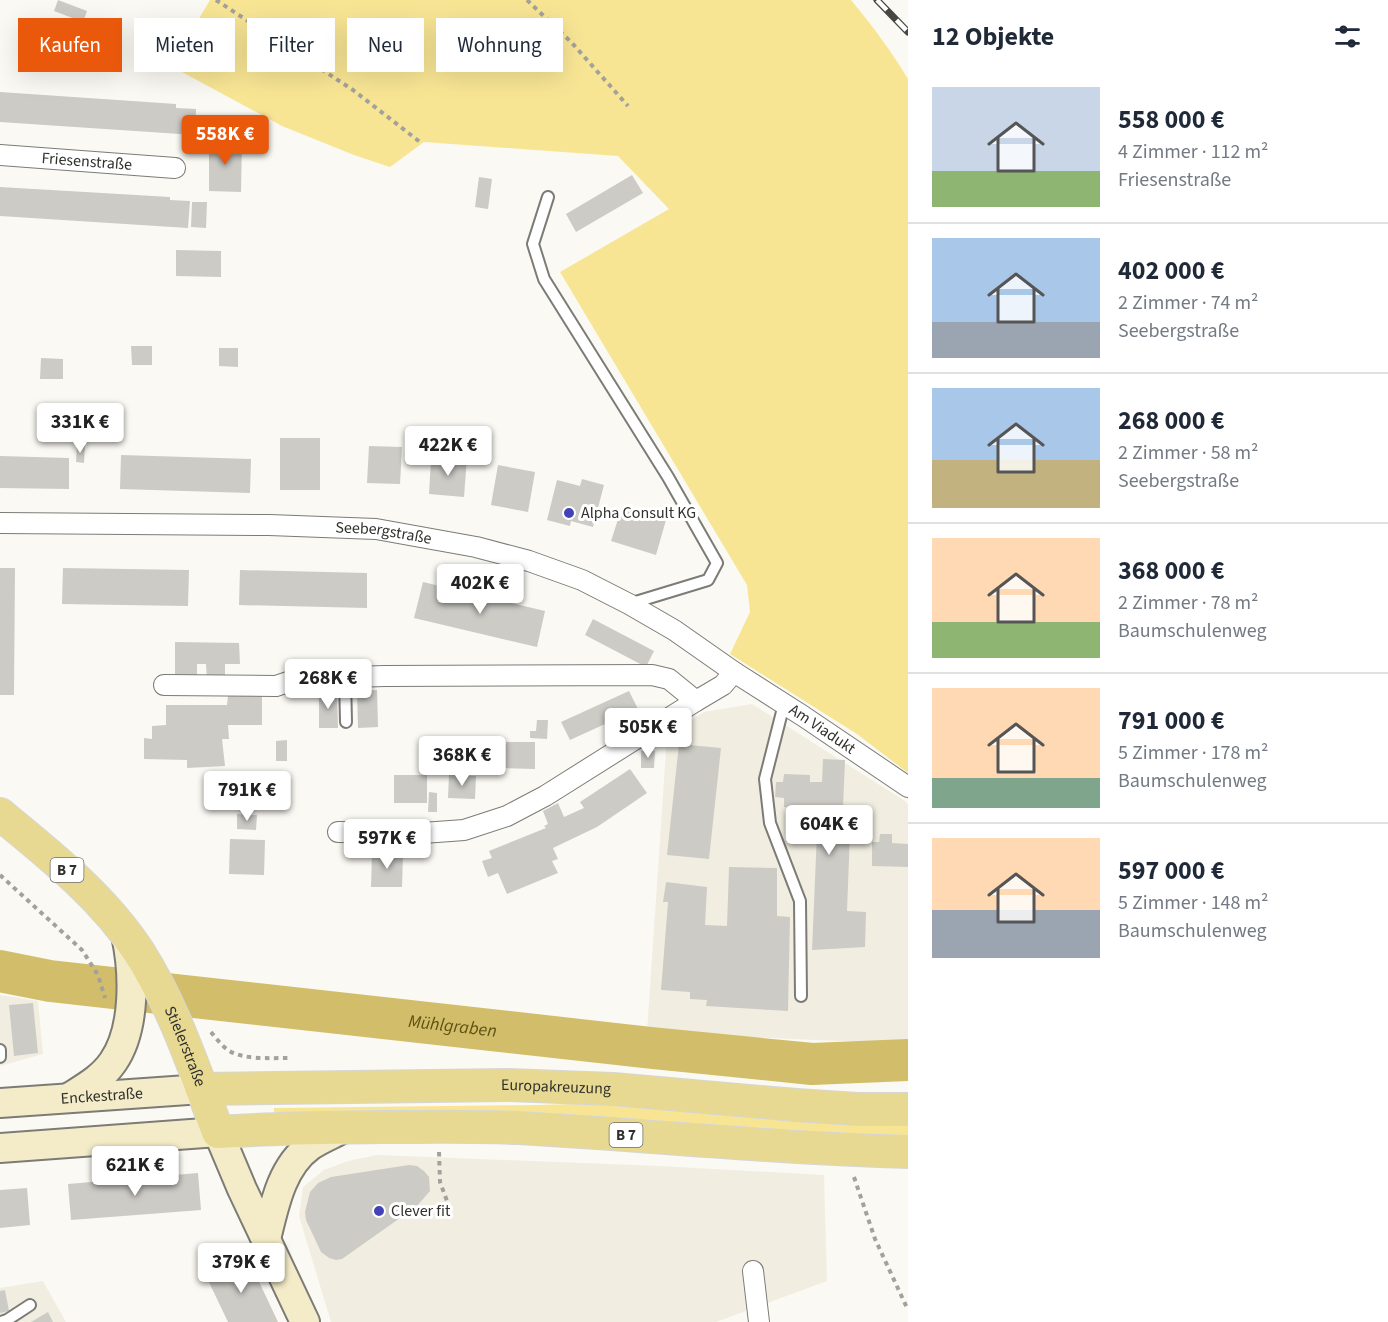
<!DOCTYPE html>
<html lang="de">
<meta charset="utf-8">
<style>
:root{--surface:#fff;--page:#f6f6f7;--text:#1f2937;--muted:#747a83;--line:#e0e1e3;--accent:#ea580c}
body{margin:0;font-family:"Source Sans 3",sans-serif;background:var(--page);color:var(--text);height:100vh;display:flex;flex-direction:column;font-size:22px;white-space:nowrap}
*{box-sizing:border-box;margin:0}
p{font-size:20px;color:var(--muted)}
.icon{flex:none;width:33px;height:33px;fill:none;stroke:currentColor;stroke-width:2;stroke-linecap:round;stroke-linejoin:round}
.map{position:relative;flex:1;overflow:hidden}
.panel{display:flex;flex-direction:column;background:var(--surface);width:480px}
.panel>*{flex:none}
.banner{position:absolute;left:18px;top:18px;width:570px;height:54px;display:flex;gap:12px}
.price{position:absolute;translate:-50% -51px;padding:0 14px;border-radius:6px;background:#fff;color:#222;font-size:20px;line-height:39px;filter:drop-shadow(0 2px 3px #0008)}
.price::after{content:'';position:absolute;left:50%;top:36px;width:18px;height:14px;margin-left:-9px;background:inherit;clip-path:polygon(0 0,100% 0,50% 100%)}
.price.on{background:var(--accent);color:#fff}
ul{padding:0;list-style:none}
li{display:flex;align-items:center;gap:18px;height:150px;padding:0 24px}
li+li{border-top:2px solid var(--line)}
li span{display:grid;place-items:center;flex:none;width:168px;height:120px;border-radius:0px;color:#555}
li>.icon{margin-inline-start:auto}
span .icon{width:72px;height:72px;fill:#fffc;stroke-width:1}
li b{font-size:26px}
h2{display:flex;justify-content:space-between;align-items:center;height:72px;padding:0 24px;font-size:26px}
.tag{padding:0 21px;border-radius:0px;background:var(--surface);box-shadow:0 6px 24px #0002;font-size:21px;line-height:54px}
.tag.on{background:var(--accent);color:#fff}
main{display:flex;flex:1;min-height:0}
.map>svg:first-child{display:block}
.built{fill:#f1eee1}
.green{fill:#f8e594}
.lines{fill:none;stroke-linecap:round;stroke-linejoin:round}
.river{stroke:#d2be6a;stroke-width:42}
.building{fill:#cccbc6}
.lane-casing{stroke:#7c7b76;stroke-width:14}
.street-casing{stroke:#7c7b76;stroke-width:22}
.secondary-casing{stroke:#7c7b76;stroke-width:32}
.primary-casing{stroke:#d6d6d5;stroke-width:34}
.path{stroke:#a2a19c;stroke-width:4;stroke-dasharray:4.5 4.5;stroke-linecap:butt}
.lane{stroke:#fff;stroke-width:10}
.street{stroke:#fff;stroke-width:20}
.secondary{stroke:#f4ecc8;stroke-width:28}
.primary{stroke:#e8d992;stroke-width:32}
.rail-casing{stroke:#464643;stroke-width:7}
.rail{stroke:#fff;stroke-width:4.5;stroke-dasharray:14;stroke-linecap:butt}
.poi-dot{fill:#4343b8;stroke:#fff;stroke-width:2}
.labels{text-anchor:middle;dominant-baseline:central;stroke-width:6;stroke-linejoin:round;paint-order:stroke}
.shield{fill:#fff;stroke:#6e6e6c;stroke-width:1.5}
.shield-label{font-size:15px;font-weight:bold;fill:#30302d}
.street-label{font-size:16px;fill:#30302d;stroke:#fff}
.poi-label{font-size:16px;fill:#30302d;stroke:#fff;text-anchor:start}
.water-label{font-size:18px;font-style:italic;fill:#5f5110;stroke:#fff}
</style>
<main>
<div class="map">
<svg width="908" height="1322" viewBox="0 0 908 1322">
<rect width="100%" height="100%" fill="#faf9f3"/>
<!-- built -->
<path class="built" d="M752,704L905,801L908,804V1043L814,1040L647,1032L667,736L704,712Z
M0,995L38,1001L43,1054L0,1066Z
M377,1155L659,1166L824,1175L827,1281L716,1322H331L299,1216L303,1187L324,1170L348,1161Z
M43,1281L66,1322H0V1288Z"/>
<!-- green -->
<path class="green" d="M210,0H851C872,25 891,51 908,79V773L857,734L730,654L750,612L747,585L560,272L669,209L618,156L424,142L390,167L354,155L282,126L171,66Z
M607,1103L670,1107L790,1121L825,1123L908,1125V1139L274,1116V1108L538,1105Z"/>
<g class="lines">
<!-- river -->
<path class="river" id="s1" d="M0,971L50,981L652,1048L812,1064L908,1060"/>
</g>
<!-- building -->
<path class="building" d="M58,0L87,11L83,22L54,11Z
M0,92L176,104V108L196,109L195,135L0,122Z
M209,140L242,141L241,192L209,191Z
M632,175L643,193L576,232L566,214Z
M479,177L492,179L488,209L475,207Z
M0,187L170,197V200L190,201L188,228L0,216Z
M192,202H207L206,228L191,227Z
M176,250L221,251V277L176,276Z
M131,346H152V365H132Z
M219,348H238V367L219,366Z
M41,358L63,359V379H40Z
M280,438H320V490H280Z
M77,445L85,446L84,463L76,462Z
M369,446L402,447L400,484L367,483Z
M121,455L251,459L250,493L120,489Z
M0,456L69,458V489L0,488Z
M454,456L467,457L464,497L429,494L431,460L453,461Z
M498,465L535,472L528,512L491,505Z
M582,479L604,485L593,527L571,521L570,526L547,520L557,480L580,486Z
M622,507L666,520L656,555L611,541Z
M0,568H15L14,695H0Z
M63,568L189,570L188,606L62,604Z
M240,570L367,573V608L239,605Z
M423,582L545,611L537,647L414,618Z
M593,619L654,651L646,667L585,635Z
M175,642L239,643L240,664H225V680H207L206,664H197V680H175Z
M377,690L378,727L358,728L357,691Z
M629,691L638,709L570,740L561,722Z
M319,692H337L338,728H319Z
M228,696H262V725H228L229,739H222L225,766L187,768V760L144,759V738L152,739V726L166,725V705H227Z
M537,720H548L547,739L530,738V731H536Z
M287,740V761H276V741Z
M504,742H535V769L504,768Z
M679,744L721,748L709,859L667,855Z
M641,751H655L654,768H641Z
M471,752H492L491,774H470Z
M823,759L845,760L843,808H851L847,911L866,912L865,947L812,950L818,809L784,807V798L775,797L776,782H783L784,774L810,775V782H822Z
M630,769L647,793L597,827L553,848L558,859L552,861L558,873L507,894L498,873L488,877L482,861L492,858L489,851L546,828L544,826L548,824L543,811L558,803L564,817L584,808L580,802Z
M394,775H427V803H394Z
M449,775L476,776L475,799L448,798Z
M429,792L437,793V812H428Z
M237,814L257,815L256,830L237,829Z
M880,834H892V843L908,844V867L872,866V842H879Z
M230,839L265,840L264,875L229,874Z
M372,853L403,854L402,887H371Z
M729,867L777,868V916L790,917L788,1011L706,1006L707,1000L690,999V992L661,990L668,902H663L666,882L707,887L705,925L727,926Z
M33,1003L38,1053L14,1056L9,1005Z
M409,1165L417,1166L424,1171L429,1177L430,1191L417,1206L342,1259L336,1260L329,1258L321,1252L306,1220L305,1212L310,1192L318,1183L331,1177Z
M198,1173L201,1210L71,1220L68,1184Z
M27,1188L30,1225L0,1228V1190Z
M247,1256L278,1322H228L206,1276Z
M5,1290L9,1311L0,1313V1291Z
M48,1312L53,1322H31Z"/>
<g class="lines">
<defs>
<path id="lane" d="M548,197L533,244L544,279L668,477L717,563L708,580L629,604
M345,678L346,722
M784,704L765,779L770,823L800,901L801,996
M0,1050V1057
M1,1322L7,1320L30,1305"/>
<g id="street">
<path id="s2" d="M0,155L175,168"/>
<path id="s3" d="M0,523L269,525L376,529L476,547L529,561L582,580L629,604L674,630L734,672L803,716L908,787"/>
<path d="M164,685L276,686L297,679L384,676L652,675L669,679L696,701"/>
<path d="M338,832L423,833L464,830L507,816L545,796L696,701L723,685L734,672"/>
<path d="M753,1271L759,1322"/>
</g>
<g id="secondary">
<path d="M70,1097C86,1087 102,1078 113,1062C136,1029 134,972 126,935"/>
<path id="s4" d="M0,1103L202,1089"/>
<path d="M0,1148L218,1132L242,1189L305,1322"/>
<path d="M266,1239C274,1207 281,1167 310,1146C320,1139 333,1134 344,1128"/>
</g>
<g id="primary">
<path id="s5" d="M0,814C50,855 103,897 139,952C174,1007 195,1071 218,1132C273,1128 327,1128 382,1127C427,1127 473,1126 518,1128C648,1135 778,1149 908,1152"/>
<path id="s6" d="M202,1089L508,1085L613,1089L796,1105L857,1109H908"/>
</g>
</defs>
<!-- lane casing -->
<use href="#lane" class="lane-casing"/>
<!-- street casing -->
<use href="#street" class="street-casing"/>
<!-- secondary casing -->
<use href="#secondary" class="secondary-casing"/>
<!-- primary casing -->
<use href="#primary" class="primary-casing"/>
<!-- path -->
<path class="path" d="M216,0L353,90L420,142
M527,0L572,43L628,106
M0,875L82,950L98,975L105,998
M211,1032C216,1038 221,1045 228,1050C242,1060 271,1058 288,1058
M439,1152L440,1182L447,1201
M854,1177L875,1239L908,1310"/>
<!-- lane -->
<use href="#lane" class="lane"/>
<!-- street -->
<use href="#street" class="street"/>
<!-- secondary -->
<use href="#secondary" class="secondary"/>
<!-- primary -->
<use href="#primary" class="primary"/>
<defs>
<path id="rail" d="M877,0L908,32"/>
</defs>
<!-- rail casing -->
<use href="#rail" class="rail-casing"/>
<!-- rail -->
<use href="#rail" class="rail"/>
</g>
<!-- markers -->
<g class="poi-dot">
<circle cx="569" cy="513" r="6"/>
<circle cx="379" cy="1211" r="6"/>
</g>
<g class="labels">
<!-- shield labels -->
<g class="shield">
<rect x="50.5" y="858" width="33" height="24" rx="4.5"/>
<rect x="609.5" y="1123" width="33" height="24" rx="4.5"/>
</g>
<g class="shield-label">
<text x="67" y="870">B 7</text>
<text x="626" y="1135">B 7</text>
</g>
<!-- street labels -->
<g class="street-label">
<text stroke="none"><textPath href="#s2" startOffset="87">Friesenstraße</textPath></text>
<text stroke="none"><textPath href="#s3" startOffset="384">Seebergstraße</textPath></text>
<text stroke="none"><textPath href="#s3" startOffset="872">Am Viadukt</textPath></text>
<text stroke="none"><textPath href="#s5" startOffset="302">Stielerstraße</textPath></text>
<text stroke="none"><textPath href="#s6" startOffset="354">Europakreuzung</textPath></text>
<text stroke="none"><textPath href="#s4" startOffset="102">Enckestraße</textPath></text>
</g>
<!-- poi labels -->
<g class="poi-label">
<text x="581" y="513">Alpha Consult KG</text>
<text x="391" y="1211">Clever fit</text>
</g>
<!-- water labels -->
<g class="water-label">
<text stroke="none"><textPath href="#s1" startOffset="456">Mühlgraben</textPath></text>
</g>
</g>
</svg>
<b class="price on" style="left:225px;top:166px">558K €</b>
<b class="price" style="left:80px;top:454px">331K €</b>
<b class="price" style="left:448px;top:477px">422K €</b>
<b class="price" style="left:480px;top:615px">402K €</b>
<b class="price" style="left:328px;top:710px">268K €</b>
<b class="price" style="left:648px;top:759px">505K €</b>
<b class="price" style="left:462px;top:787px">368K €</b>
<b class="price" style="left:247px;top:822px">791K €</b>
<b class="price" style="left:829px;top:856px">604K €</b>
<b class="price" style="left:387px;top:870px">597K €</b>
<b class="price" style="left:135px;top:1197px">621K €</b>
<b class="price" style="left:241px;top:1294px">379K €</b>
<div class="banner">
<a class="tag on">Kaufen</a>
<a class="tag">Mieten</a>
<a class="tag">Filter</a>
<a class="tag">Neu</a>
<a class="tag">Wohnung</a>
</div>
</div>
<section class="panel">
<h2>12 Objekte<svg class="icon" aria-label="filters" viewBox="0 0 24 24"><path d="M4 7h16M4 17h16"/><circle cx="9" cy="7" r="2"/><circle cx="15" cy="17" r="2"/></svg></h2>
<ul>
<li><span style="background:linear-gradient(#c9d6e8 70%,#8fb573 0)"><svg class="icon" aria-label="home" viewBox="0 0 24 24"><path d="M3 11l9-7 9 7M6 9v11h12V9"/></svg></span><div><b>558 000 €</b><p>4 Zimmer · 112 m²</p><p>Friesenstraße</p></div></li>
<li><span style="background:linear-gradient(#a9c7e8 70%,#9aa5b1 0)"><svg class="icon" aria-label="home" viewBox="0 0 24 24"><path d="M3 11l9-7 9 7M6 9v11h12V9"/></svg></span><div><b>402 000 €</b><p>2 Zimmer · 74 m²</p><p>Seebergstraße</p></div></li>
<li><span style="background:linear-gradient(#a9c7e8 60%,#c2b280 0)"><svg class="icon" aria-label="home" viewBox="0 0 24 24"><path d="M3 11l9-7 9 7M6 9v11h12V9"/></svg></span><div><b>268 000 €</b><p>2 Zimmer · 58 m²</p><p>Seebergstraße</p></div></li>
<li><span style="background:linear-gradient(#ffd9b3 70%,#8fb573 0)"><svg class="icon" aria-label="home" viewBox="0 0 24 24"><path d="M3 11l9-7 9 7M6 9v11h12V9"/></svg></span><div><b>368 000 €</b><p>2 Zimmer · 78 m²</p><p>Baumschulenweg</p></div></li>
<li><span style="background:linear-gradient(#ffd9b3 75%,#7fa58c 0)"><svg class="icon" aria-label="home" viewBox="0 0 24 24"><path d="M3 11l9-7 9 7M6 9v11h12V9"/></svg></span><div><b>791 000 €</b><p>5 Zimmer · 178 m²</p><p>Baumschulenweg</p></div></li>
<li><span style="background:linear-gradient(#ffd9b3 60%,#9aa5b1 0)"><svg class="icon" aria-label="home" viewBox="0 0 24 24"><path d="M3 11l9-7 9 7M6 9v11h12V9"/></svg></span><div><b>597 000 €</b><p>5 Zimmer · 148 m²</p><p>Baumschulenweg</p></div></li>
</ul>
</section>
</main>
